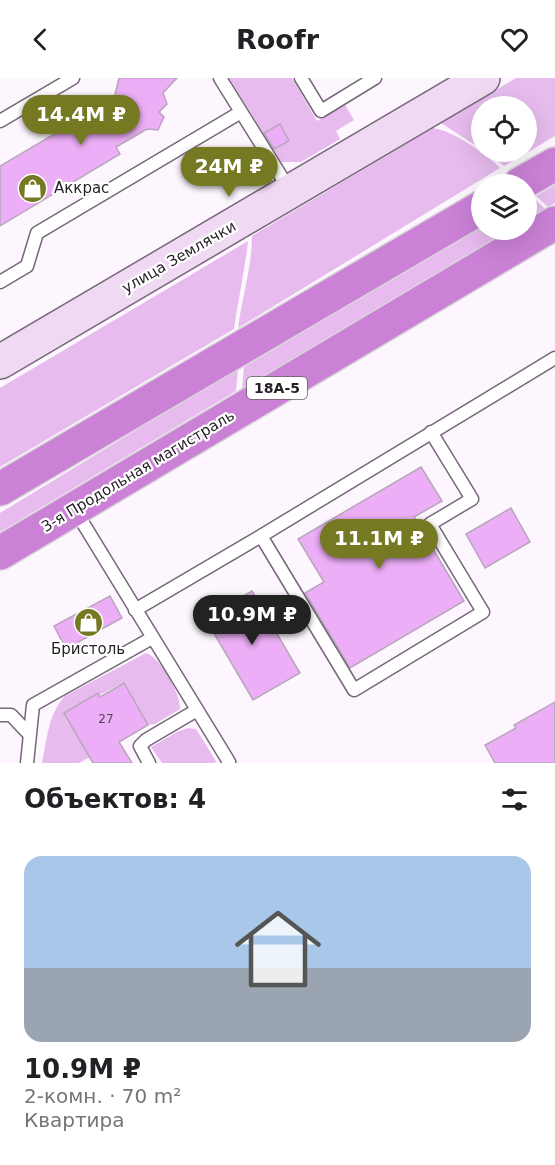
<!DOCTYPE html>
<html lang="ru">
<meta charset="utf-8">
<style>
:root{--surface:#fff;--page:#f6f6f6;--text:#202124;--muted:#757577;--line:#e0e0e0;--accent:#757922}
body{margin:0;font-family:"DejaVu Sans",sans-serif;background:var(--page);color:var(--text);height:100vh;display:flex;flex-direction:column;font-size:22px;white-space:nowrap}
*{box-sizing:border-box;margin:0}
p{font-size:20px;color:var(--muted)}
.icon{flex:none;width:33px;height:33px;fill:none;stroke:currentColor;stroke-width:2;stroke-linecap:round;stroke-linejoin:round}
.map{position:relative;height:685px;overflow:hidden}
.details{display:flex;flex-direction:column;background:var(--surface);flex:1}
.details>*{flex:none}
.fabs{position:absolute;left:471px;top:18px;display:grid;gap:12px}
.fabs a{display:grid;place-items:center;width:66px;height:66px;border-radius:50%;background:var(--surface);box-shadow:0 6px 24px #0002;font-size:30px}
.price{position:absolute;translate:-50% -51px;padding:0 14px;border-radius:21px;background:var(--accent);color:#fff;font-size:20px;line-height:39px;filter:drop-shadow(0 2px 3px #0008)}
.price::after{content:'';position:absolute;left:50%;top:36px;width:18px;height:14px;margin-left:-9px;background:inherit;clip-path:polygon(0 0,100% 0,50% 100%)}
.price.on{background:#222;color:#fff}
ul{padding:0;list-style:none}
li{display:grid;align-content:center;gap:12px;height:318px;padding:0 24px}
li+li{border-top:2px solid var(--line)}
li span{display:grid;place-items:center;height:186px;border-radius:18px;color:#555}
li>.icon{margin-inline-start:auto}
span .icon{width:108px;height:108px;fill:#fffc;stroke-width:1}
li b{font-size:26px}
h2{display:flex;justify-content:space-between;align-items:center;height:72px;padding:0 24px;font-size:26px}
header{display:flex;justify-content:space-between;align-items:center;height:78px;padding:0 24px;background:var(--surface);font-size:27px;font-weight:700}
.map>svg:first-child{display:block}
.green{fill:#e7bbee}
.building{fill:#ecaef6;stroke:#b7a7ba;stroke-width:1.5}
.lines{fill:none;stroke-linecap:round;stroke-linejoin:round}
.lane-casing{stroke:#766779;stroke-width:15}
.secondary-casing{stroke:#766779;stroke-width:36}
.highway-casing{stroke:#d8d6d8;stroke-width:36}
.lane{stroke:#fff;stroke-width:12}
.secondary{stroke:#efd9f3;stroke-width:33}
.highway{stroke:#ca81d6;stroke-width:33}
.labels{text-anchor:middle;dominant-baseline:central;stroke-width:4.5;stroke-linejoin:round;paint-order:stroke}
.number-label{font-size:12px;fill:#564259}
.shield{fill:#fff;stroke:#666266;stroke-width:1.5}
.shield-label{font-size:14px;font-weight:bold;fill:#241e25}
.poi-label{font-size:15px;fill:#241e25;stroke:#fff;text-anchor:start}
.street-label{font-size:15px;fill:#241e25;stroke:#fff}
</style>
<header><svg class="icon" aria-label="back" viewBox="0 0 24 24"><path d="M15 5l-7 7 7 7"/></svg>Roofr<svg class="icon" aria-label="heart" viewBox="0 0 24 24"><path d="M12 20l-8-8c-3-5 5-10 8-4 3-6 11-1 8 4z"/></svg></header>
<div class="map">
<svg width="555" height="685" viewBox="0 0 555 685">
<rect width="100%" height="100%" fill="#fdf6fe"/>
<!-- green -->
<path class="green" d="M229,0H292L317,43L345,27L354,42L336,53L340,61L301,84H281Z
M516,0H555V58L504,88L486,74H526V28H482L481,71L441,45Z
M433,50C451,52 487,76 500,90L238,250C242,219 252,189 252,158Z
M555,107V125L548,129L536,118Z
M533,119L546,132L527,143L526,123Z
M481,149L482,152H513L242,311L244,289Z
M248,163C245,192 238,221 234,251L0,389V310Z
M238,290L236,313L0,454V435Z
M146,575C160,579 181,616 180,631L155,646L148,647L123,605L64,635L90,679L79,685H42C47,662 48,636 65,618Z
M188,650L196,651L216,683L215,685H162L151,669L177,654Z"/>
<!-- building -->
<path class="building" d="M119,0H177L163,15L167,26L159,34L164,39L158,52L147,51L116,69L120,76L0,148V88L114,21Z
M280,46L289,63L274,71L264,55Z
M421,389L442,423L414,439L464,523L350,590L305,515L324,504L298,461Z
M511,430L530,464L485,490L466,456Z
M252,513L300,595L253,622L205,540Z
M110,518L122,540L66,571L54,548Z
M124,605L148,647L119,664L132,685H93L64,635L98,615L100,619Z
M555,624V685H495L485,667L516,650L514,647Z"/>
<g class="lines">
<defs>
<path id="lane" d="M220,0L289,111
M301,0L321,33L375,0
M0,43L73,0
M0,204L27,188L37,155L241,34
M431,354L472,421L430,446L483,534L354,612L261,458L555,280
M75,432L229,684L228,685
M135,532L261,458
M0,637H11L30,657
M27,685L33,627L152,560
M149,685L140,668L146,662L197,632"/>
<path id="secondary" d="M0,284L483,0"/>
<path id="highway" d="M520,106L555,86
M0,411L482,129
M0,475L555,145"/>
</defs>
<!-- lane casing -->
<use href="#lane" class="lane-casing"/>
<!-- secondary casing -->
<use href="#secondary" class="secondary-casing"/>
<!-- highway casing -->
<use href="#highway" class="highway-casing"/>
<!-- lane -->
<use href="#lane" class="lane"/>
<!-- secondary -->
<use href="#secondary" class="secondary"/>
<!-- highway -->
<use href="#highway" class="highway"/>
</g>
<!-- icons -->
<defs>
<symbol id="shop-disc" viewBox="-11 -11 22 22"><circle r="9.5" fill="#757922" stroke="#fff"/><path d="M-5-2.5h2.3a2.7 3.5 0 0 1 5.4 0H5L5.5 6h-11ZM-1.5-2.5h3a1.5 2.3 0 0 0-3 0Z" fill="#fff"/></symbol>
</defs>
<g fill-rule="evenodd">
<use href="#shop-disc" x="16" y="94" width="33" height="33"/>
<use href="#shop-disc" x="72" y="528" width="33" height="33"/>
</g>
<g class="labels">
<!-- number labels -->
<g class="number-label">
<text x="106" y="641">27</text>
</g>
<!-- shield labels -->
<rect class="shield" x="247" y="299" width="60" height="22" rx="4.5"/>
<g class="shield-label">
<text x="277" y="310">18А-5</text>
</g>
<!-- poi labels -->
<g class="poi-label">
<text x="54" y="110">Аккрас</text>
<text x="88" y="571" text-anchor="middle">Бристоль</text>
</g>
<!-- street labels -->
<g class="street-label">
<text transform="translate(179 179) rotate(-30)">улица Землячки</text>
<text transform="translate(138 393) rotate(-31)">3-я Продольная магистраль</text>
</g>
</g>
</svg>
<div class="fabs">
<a><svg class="icon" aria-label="locate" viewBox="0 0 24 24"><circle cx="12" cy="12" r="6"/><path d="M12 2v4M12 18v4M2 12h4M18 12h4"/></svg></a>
<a><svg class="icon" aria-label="layers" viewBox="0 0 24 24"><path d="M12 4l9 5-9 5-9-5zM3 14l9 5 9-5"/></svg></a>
</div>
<b class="price" style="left:81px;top:68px">14.4M ₽</b>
<b class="price" style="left:229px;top:120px">24M ₽</b>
<b class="price" style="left:379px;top:492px">11.1M ₽</b>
<b class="price on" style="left:252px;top:568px">10.9M ₽</b>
</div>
<section class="details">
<h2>Объектов: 4<svg class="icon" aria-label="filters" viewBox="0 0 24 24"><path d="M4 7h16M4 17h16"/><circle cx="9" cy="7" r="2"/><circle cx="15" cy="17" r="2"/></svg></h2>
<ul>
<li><span style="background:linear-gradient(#a9c7e8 60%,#9aa5b1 0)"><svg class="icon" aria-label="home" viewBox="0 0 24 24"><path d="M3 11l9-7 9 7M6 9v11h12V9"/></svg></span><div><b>10.9M ₽</b><p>2-комн. · 70 m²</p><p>Квартира</p></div></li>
</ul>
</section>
